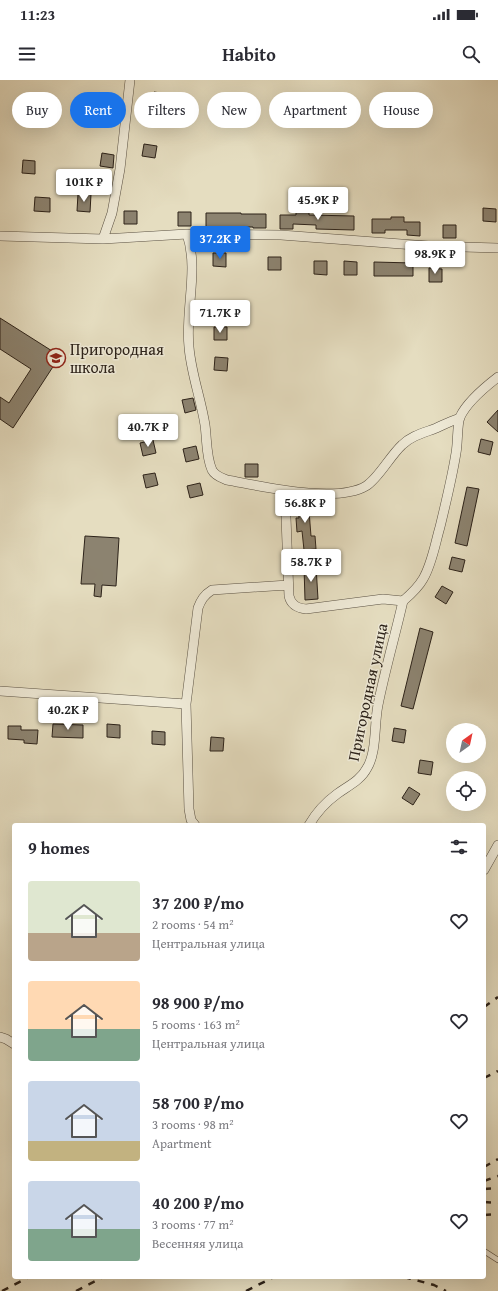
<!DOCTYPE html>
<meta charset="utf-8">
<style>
:root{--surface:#fff;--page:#f2f2f3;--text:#2b2b33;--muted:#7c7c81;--accent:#1a73e8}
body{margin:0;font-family:"Gentium Book Plus",serif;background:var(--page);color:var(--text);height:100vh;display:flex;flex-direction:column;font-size:15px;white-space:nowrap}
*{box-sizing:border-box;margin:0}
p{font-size:13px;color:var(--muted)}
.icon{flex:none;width:22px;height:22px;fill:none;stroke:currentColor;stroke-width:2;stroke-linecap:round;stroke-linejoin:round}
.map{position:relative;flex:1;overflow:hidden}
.details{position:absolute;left:12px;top:743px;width:474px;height:456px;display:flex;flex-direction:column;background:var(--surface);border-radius:4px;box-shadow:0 4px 16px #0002}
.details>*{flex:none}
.banner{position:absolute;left:12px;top:12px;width:474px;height:36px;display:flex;gap:8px}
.needle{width:26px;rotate:33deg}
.controls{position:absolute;left:446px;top:643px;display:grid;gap:8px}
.controls a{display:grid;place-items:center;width:40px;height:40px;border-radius:50%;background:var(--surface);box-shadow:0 4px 16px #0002;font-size:20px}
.price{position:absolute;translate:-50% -34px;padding:0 9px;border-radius:4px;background:#fff;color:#222;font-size:13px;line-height:26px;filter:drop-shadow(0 1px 2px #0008)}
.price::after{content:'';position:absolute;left:50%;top:24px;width:12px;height:9px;margin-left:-6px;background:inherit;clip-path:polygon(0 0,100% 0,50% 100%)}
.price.on{background:var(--accent);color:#fff}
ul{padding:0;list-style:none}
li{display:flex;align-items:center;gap:12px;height:100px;padding:0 16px}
li span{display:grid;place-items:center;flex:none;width:112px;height:80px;border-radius:4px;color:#555}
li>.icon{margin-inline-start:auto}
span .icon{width:48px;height:48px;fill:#fffc;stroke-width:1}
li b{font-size:17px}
h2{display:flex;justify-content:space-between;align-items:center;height:48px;padding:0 16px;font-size:17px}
.tag{padding:0 14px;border-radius:18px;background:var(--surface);box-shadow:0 4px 16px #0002;font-size:14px;line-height:36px}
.tag.on{background:var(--accent);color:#fff}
.status{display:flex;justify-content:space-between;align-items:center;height:28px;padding:0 20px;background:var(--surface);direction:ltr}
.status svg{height:11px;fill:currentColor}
header{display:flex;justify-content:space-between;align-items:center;height:52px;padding:0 16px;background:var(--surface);font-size:18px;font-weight:600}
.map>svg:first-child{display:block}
.building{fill:#8c8370;stroke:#2c2219}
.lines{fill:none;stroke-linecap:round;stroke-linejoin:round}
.lane-casing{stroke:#5a5143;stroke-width:6}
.street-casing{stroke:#5a5143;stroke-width:10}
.lane{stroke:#eee9d6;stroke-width:4.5}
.street{stroke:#eee9d6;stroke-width:9}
.rail{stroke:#2c2219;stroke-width:2.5;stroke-dasharray:7 7;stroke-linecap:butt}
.labels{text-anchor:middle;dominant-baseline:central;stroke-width:3;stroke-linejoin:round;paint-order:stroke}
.poi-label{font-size:16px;fill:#2c2219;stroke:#eee9d6;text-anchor:start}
.street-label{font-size:16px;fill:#2c2219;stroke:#eee9d6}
</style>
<div class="status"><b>11:23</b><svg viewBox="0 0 49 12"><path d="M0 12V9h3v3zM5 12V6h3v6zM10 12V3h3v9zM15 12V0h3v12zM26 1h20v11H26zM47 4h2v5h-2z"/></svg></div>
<header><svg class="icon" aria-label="menu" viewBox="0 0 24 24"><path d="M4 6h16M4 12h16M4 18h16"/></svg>Habito<svg class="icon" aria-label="search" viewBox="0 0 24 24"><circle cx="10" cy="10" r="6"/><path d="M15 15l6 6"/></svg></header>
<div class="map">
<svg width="498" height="1211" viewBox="0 0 498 1211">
<rect width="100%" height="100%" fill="#e5ddc0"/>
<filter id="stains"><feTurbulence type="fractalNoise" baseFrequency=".005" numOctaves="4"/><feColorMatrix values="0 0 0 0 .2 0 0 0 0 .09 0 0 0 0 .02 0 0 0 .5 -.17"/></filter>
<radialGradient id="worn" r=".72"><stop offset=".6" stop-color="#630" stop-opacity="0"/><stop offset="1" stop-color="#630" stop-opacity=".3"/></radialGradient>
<!-- building -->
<path class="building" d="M154,12L167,14L165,26L152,24Z
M144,64L157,66L155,78L142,76Z
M102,73L114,75L113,88L100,86Z
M23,80L35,81V94L22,93Z
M78,114H91L90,132L77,131Z
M35,117L50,118V132L34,131Z
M483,128L496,129V142L483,141Z
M124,131H137V144H124Z
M296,131H309V135L354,136V150L316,149V145L293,144V149H280V135H296Z
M178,132H191V146H178Z
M206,133H241V134H266V148H253V147H206Z
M391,137H404V142H420V156L407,155V150H385V153H372V139H391Z
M443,145H456V158H443Z
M213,173H226V187L213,186Z
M268,177H281V190H268Z
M314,181H327V195L314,194Z
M344,181L357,182V195H344Z
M374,182L413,183V196H374Z
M429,188L442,189V202H429Z
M0,238L60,276L13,348L0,339V317L9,323L31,289L0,269Z
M214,247H227V260H214Z
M215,277L228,278L227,291L214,290Z
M193,318L196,330L185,333L182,320Z
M498,330V352L487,342Z
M481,359L493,362L490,375L478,372Z
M153,360L156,373L143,376L140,363Z
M196,366L199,379L186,382L183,369Z
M245,384H258V397H245Z
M155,393L158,405L146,408L143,395Z
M200,403L203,415L190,418L187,406Z
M467,407L479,409L467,466L455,463Z
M297,418L310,419L311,431H309L311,456H315L316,469L304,470L302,451L297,452L296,438H299Z
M85,456L119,458L116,506L102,505L101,517L94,516L95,504H81Z
M452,477L465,480L462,492L449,489Z
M316,486L318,519L305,520L304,487Z
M442,506L453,512L446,524L435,517Z
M420,548L433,552L413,629L401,626Z
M53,644L83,645V658L52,657Z
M107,644L120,645V658L107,657Z
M8,646H21V650H38L37,664L24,663V660L8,659Z
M394,648L406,650L404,663L392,661Z
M152,651L165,652V665L152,664Z
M211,657L224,658L223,671H210Z
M420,680L433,682L431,695L418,693Z
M409,707L420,714L413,725L402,718Z"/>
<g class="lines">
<defs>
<path id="lane" d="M484,1171L498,1180"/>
<path id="street" d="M187,154C199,190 185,230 189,267C191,293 201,319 205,345C207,359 206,377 212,390C215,396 222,398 227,400C261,406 336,424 366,406C378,399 390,376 402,365C411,356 423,353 434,349C443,345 451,341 460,338
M0,156L103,159L187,154L281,155L428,166L498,168
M103,159L112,133L120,89L130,0
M285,411L289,516C291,525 297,528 306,529L383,519L403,521
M0,611L186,624
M195,745L191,740L189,729L186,624L198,528C201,520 204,515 212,510L288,505
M309,745C316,733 326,722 337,714C348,706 361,700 367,688C377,672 374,644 378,625C385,590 395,556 403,521C410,515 418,508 423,499C432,484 435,464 440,447C446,422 452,398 456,373C458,363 457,344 460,337C467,322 485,307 498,297
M484,790L498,765
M0,957L6,959L14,964"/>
</defs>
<!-- lane casing -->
<use href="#lane" class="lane-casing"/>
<!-- street casing -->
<use href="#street" class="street-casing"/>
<!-- lane -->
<use href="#lane" class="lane"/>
<!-- street -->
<use href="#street" class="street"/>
<!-- rail -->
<path class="rail" d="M484,927L498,917
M484,998L498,991
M484,1087L498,1079
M484,1101L498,1096
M484,1109L498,1108
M484,1122L498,1123
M484,1135L498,1134
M404,1197L434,1205L446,1211
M2,1211L29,1197
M76,1211L103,1197
M246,1211L274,1197"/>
</g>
<!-- icons -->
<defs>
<symbol id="school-ring" viewBox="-11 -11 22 22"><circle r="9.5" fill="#eee9d6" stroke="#8f2418" stroke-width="1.5"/><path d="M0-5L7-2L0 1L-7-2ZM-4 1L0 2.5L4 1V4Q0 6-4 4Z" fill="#8f2418"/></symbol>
</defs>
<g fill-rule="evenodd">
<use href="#school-ring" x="45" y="267" width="22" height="22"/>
</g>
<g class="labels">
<!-- poi labels -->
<g class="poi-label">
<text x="70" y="269">Пригородная<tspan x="70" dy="18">школа</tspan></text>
</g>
<!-- street labels -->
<g class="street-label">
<text transform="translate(367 612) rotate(-78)">Пригородная улица</text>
</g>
</g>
<rect width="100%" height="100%" filter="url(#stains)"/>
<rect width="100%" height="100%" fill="url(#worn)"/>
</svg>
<div class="controls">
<a><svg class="needle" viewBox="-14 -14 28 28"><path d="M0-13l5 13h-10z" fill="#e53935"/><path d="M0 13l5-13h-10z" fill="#7c7c81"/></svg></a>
<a><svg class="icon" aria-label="locate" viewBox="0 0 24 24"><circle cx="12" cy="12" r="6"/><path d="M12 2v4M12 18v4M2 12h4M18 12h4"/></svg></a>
</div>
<b class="price" style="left:84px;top:123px">101K ₽</b>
<b class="price" style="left:318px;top:141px">45.9K ₽</b>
<b class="price on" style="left:220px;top:180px">37.2K ₽</b>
<b class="price" style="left:435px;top:195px">98.9K ₽</b>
<b class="price" style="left:220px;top:254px">71.7K ₽</b>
<b class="price" style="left:148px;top:368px">40.7K ₽</b>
<b class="price" style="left:305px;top:444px">56.8K ₽</b>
<b class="price" style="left:311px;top:503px">58.7K ₽</b>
<b class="price" style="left:68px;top:651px">40.2K ₽</b>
<div class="banner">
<a class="tag">Buy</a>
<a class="tag on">Rent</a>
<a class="tag">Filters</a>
<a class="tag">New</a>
<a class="tag">Apartment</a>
<a class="tag">House</a>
</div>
<section class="details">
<h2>9 homes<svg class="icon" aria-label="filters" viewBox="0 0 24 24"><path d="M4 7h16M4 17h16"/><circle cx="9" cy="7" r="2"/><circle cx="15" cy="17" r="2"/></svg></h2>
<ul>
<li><span style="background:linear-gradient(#dfe7d0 65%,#b9a48a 0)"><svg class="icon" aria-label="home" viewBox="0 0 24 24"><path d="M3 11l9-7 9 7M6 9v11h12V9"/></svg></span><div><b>37 200 ₽/mo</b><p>2 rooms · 54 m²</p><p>Центральная улица</p></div><svg class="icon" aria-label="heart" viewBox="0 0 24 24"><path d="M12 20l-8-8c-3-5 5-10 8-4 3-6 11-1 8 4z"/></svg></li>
<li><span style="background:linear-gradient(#ffd9b3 60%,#7fa58c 0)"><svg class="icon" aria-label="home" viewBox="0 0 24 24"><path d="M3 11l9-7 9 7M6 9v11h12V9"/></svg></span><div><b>98 900 ₽/mo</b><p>5 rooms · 163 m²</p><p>Центральная улица</p></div><svg class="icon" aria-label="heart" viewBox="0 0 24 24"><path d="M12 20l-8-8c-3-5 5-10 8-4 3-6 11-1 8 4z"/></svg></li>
<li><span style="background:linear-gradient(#c9d6e8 75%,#c2b280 0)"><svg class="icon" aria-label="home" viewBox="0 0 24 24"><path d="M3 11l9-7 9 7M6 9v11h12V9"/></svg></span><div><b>58 700 ₽/mo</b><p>3 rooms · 98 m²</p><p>Apartment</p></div><svg class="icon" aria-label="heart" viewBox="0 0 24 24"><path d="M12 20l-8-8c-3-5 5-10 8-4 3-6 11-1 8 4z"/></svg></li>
<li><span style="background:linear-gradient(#c9d6e8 60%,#7fa58c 0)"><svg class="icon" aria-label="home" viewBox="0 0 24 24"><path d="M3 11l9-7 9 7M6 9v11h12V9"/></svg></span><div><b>40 200 ₽/mo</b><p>3 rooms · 77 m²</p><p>Весенняя улица</p></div><svg class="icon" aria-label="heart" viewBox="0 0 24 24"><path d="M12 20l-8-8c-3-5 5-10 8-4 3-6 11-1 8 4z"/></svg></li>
</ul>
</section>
</div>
